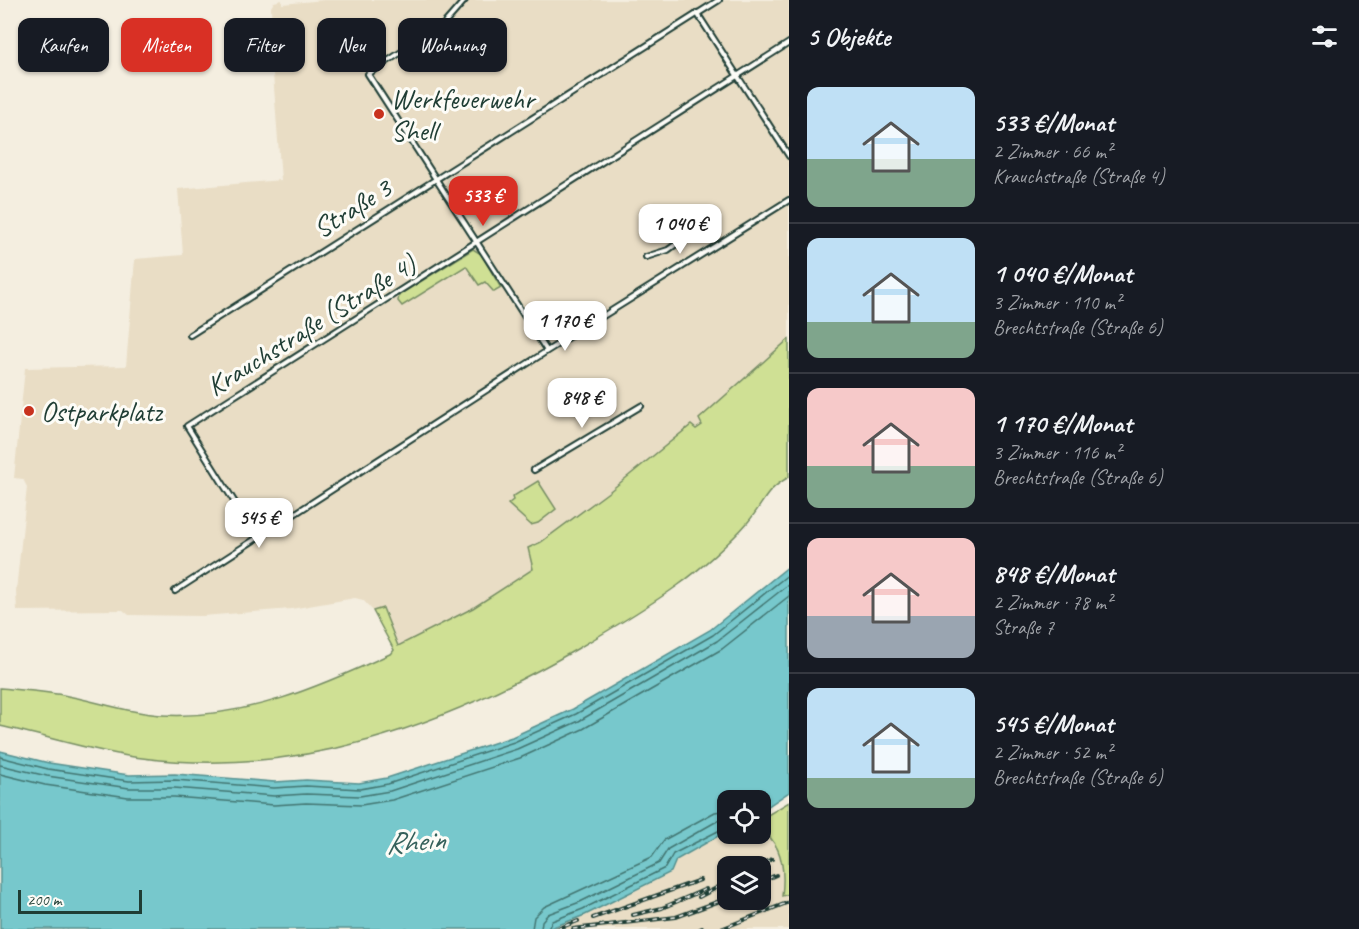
<!DOCTYPE html>
<html lang="de">
<meta charset="utf-8">
<style>
:root{--surface:#171b24;--page:#242831;--text:#f1f3f6;--muted:#9ea1a6;--line:#363941;--accent:#d93025}
body{margin:0;font-family:Caveat,sans-serif;background:var(--page);color:var(--text);height:100vh;display:flex;flex-direction:column;font-size:22px;white-space:nowrap}
*{box-sizing:border-box;margin:0}
p{font-size:20px;color:var(--muted)}
.icon{flex:none;width:33px;height:33px;fill:none;stroke:currentColor;stroke-width:2;stroke-linecap:round;stroke-linejoin:round}
.map{position:relative;flex:1;overflow:hidden}
.drawer{display:flex;flex-direction:column;background:var(--surface);width:570px}
.drawer>*{flex:none}
.hud{position:absolute;left:18px;top:18px;width:570px;height:54px;display:flex;gap:12px}
.tools{position:absolute;left:717px;top:790px;display:grid;gap:12px}
.tools a{display:grid;place-items:center;width:54px;height:54px;border-radius:12px;background:var(--surface);box-shadow:0 2px 4px #0004;font-size:30px}
.scale{position:absolute;left:18px;bottom:15px;width:124px;box-sizing:border-box;padding-left:6px;border:3px solid #1f3d34;border-top:0;font-size:16px;line-height:21px;white-space:nowrap;color:#1f3d34;-webkit-text-stroke:4px #fdfcf7;paint-order:stroke}
.price{position:absolute;translate:-50% -51px;padding:0 14px;border-radius:12px;background:#fff;color:#222;font-size:20px;line-height:39px;filter:drop-shadow(0 2px 3px #0008)}
.price::after{content:'';position:absolute;left:50%;top:36px;width:18px;height:14px;margin-left:-9px;background:inherit;clip-path:polygon(0 0,100% 0,50% 100%)}
.price.selected{background:var(--accent);color:#fff}
ul{padding:0;list-style:none}
li{display:flex;align-items:center;gap:18px;height:150px;padding:0 18px}
li+li{border-top:2px solid var(--line)}
li span{display:grid;place-items:center;flex:none;width:168px;height:120px;border-radius:12px;color:#555}
li>.icon{margin-inline-start:auto}
span .icon{width:72px;height:72px;fill:#fffc;stroke-width:1}
li b{font-size:26px}
h2{display:flex;justify-content:space-between;align-items:center;height:72px;padding:0 18px;font-size:26px}
.pill{padding:0 21px;border-radius:12px;background:var(--surface);box-shadow:0 2px 4px #0004;font-size:21px;line-height:54px}
.pill.selected{background:var(--accent);color:#fff}
main{display:flex;flex:1;min-height:0}
.map>svg:first-child{display:block}
.built{fill:#e9ddc5;fill-rule:evenodd}
.green{fill:#cfe094;stroke:#778e64;stroke-width:1.5}
.water{fill:#77c8cc;stroke:#54908f;stroke-width:1.5}
.lines{fill:none;stroke-linecap:round;stroke-linejoin:round}
.shore{stroke:#427571;stroke-width:1.5}
.minor-casing{stroke:#1f3d34;stroke-width:8}
.minor{stroke:#fdfcf7;stroke-width:4}
.rail-casing{stroke:#1f3d34;stroke-width:4}
.rail{stroke:#fdfcf7;stroke-width:1.5;stroke-dasharray:4.5;stroke-linecap:butt}
.poi-dot{fill:#c8321e;stroke:#fdfcf7;stroke-width:2}
.labels{text-anchor:middle;dominant-baseline:central;stroke-width:6;stroke-linejoin:round;paint-order:stroke}
.poi-label{font-size:28px;fill:#1f3d34;stroke:#fdfcf7;text-anchor:start}
.street-label{font-size:28px;fill:#1f3d34;stroke:#fdfcf7}
.water-label{font-size:30px;font-style:italic;fill:#35605a;stroke:#fdfcf7}
</style>
<main>
<div class="map">
<svg width="789" height="929" viewBox="0 0 789 929">
<rect width="100%" height="100%" fill="#f4eee0"/>
<filter id="ink" filterUnits="userSpaceOnUse"><feTurbulence type="fractalNoise" baseFrequency=".0167" numOctaves="2"/><feDisplacementMap in="SourceGraphic" scale="12" xChannelSelector="R" yChannelSelector="G"/><feConvolveMatrix kernelMatrix="1 2 1 2 8 2 1 2 1" color-interpolation-filters="sRGB"/></filter>
<g filter="url(#ink)">
<!-- built -->
<path class="built" d="M282,0V4L324,0H789V339L702,425L696,430L691,426L610,491L541,542L528,548L533,569L473,608L398,646L384,608L373,611L363,600L355,598L291,609L202,616L129,615L123,610L17,611L16,591L27,487L23,479L14,478L25,368L126,366L135,259L183,255L178,189L281,180L273,74L272,43L276,40L272,33L271,7L274,2Z
M761,830L772,837L785,872L782,896L789,894V929H548L585,915L670,872L676,860L727,831L728,834H760ZM728,867H760V900H728Z"/>
<!-- green -->
<path class="green" d="M473,249L481,254L501,288L494,292L485,282L479,285L466,266L402,306L398,301L399,295Z
M789,339V477C764,491 765,502 748,522C732,541 697,572 677,586C645,609 611,629 577,649C442,727 300,778 142,758C94,752 47,736 0,726V688C21,690 43,691 63,695C96,701 128,713 161,715C244,720 319,687 392,653L394,650L373,611L383,608L398,646L473,608L533,569L528,548L541,542L610,491L691,425L696,429L702,425L699,419Z
M538,481L556,509L538,523L531,525L508,504L513,500L512,497Z
M789,802V894L782,896C785,872 783,844 761,830V819Z"/>
<!-- water -->
<path class="water" d="M789,566V792L761,811L760,801H728L727,831L676,860L671,872L585,915L548,929H0V751L49,763L129,775L175,774L275,782L306,780L359,783L387,778L512,737L573,709L710,630Z"/>
<g class="lines">
<!-- shore -->
<path class="shore" d="M0,757L48,769L129,781L175,780L274,788L306,786L360,789L388,784L514,742L576,714L713,635L789,574
M0,765L47,776L129,788H174L274,796L306,794L360,796L390,791L517,749L579,721L717,641L789,584
M0,774L45,785L128,797H174L274,805L306,803L361,805L392,800L520,758L583,729L722,649L789,596
M532,929L534,917L544,907L652,857L664,840L715,812L728,810
M541,929L542,921L548,914L580,902L659,863L668,849L719,820L728,819
M548,929L552,921L583,909L665,868L673,854L728,826"/>
<defs>
<path id="minor" d="M465,0L444,24L368,74L547,351
M697,13L789,156
M646,257L668,250L701,226
M190,335L719,0
M534,470L641,406
M257,538L187,426L789,43
M175,591L547,351L789,200"/>
</defs>
<!-- minor casing -->
<use href="#minor" class="minor-casing"/>
<!-- minor -->
<use href="#minor" class="minor"/>
<defs>
<path id="rail" d="M757,867L772,859
M760,882L776,875
M699,897L728,882
M633,915L662,908L706,889
M593,918L700,880
M557,929L578,921
M573,929L676,917L728,898
M700,929L702,928
M721,929L789,902"/>
</defs>
<!-- rail casing -->
<use href="#rail" class="rail-casing"/>
<!-- rail -->
<use href="#rail" class="rail"/>
</g>
</g>
<!-- markers -->
<g class="poi-dot">
<circle cx="379" cy="114" r="6"/>
<circle cx="29" cy="411" r="6"/>
</g>
<g class="labels">
<!-- poi labels -->
<g class="poi-label">
<text x="391" y="98">Werkfeuerwehr<tspan x="391" dy="32">Shell</tspan></text>
<text x="41" y="411">Ostparkplatz</text>
</g>
<!-- street labels -->
<g class="street-label">
<text transform="translate(352 208) rotate(-32)">Straße 3</text>
<text transform="translate(311 325) rotate(-32)">Krauchstraße (Straße 4)</text>
</g>
<!-- water labels -->
<g class="water-label">
<text transform="translate(415 841) rotate(-4)">Rhein</text>
</g>
</g>
</svg>
<div class="tools">
<a><svg class="icon" aria-label="locate" viewBox="0 0 24 24"><circle cx="12" cy="12" r="6"/><path d="M12 2v4M12 18v4M2 12h4M18 12h4"/></svg></a>
<a><svg class="icon" aria-label="layers" viewBox="0 0 24 24"><path d="M12 4l9 5-9 5-9-5zM3 14l9 5 9-5"/></svg></a>
</div>
<div class="scale">200 m</div>
<b class="price selected" style="left:483px;top:227px">533 €</b>
<b class="price" style="left:680px;top:255px">1 040 €</b>
<b class="price" style="left:565px;top:352px">1 170 €</b>
<b class="price" style="left:582px;top:429px">848 €</b>
<b class="price" style="left:259px;top:549px">545 €</b>
<div class="hud">
<a class="pill">Kaufen</a>
<a class="pill selected">Mieten</a>
<a class="pill">Filter</a>
<a class="pill">Neu</a>
<a class="pill">Wohnung</a>
</div>
</div>
<section class="drawer">
<h2>5 Objekte<svg class="icon" aria-label="filters" viewBox="0 0 24 24"><path d="M4 7h16M4 17h16"/><circle cx="9" cy="7" r="2"/><circle cx="15" cy="17" r="2"/></svg></h2>
<ul>
<li><span style="background:linear-gradient(#bfe0f5 60%,#7fa58c 0)"><svg class="icon" aria-label="home" viewBox="0 0 24 24"><path d="M3 11l9-7 9 7M6 9v11h12V9"/></svg></span><div><b>533 €/Monat</b><p>2 Zimmer · 66 m²</p><p>Krauchstraße (Straße 4)</p></div></li>
<li><span style="background:linear-gradient(#bfe0f5 70%,#7fa58c 0)"><svg class="icon" aria-label="home" viewBox="0 0 24 24"><path d="M3 11l9-7 9 7M6 9v11h12V9"/></svg></span><div><b>1 040 €/Monat</b><p>3 Zimmer · 110 m²</p><p>Brechtstraße (Straße 6)</p></div></li>
<li><span style="background:linear-gradient(#f6c9c9 65%,#7fa58c 0)"><svg class="icon" aria-label="home" viewBox="0 0 24 24"><path d="M3 11l9-7 9 7M6 9v11h12V9"/></svg></span><div><b>1 170 €/Monat</b><p>3 Zimmer · 116 m²</p><p>Brechtstraße (Straße 6)</p></div></li>
<li><span style="background:linear-gradient(#f6c9c9 65%,#9aa5b1 0)"><svg class="icon" aria-label="home" viewBox="0 0 24 24"><path d="M3 11l9-7 9 7M6 9v11h12V9"/></svg></span><div><b>848 €/Monat</b><p>2 Zimmer · 78 m²</p><p>Straße 7</p></div></li>
<li><span style="background:linear-gradient(#bfe0f5 75%,#7fa58c 0)"><svg class="icon" aria-label="home" viewBox="0 0 24 24"><path d="M3 11l9-7 9 7M6 9v11h12V9"/></svg></span><div><b>545 €/Monat</b><p>2 Zimmer · 52 m²</p><p>Brechtstraße (Straße 6)</p></div></li>
</ul>
</section>
</main>
